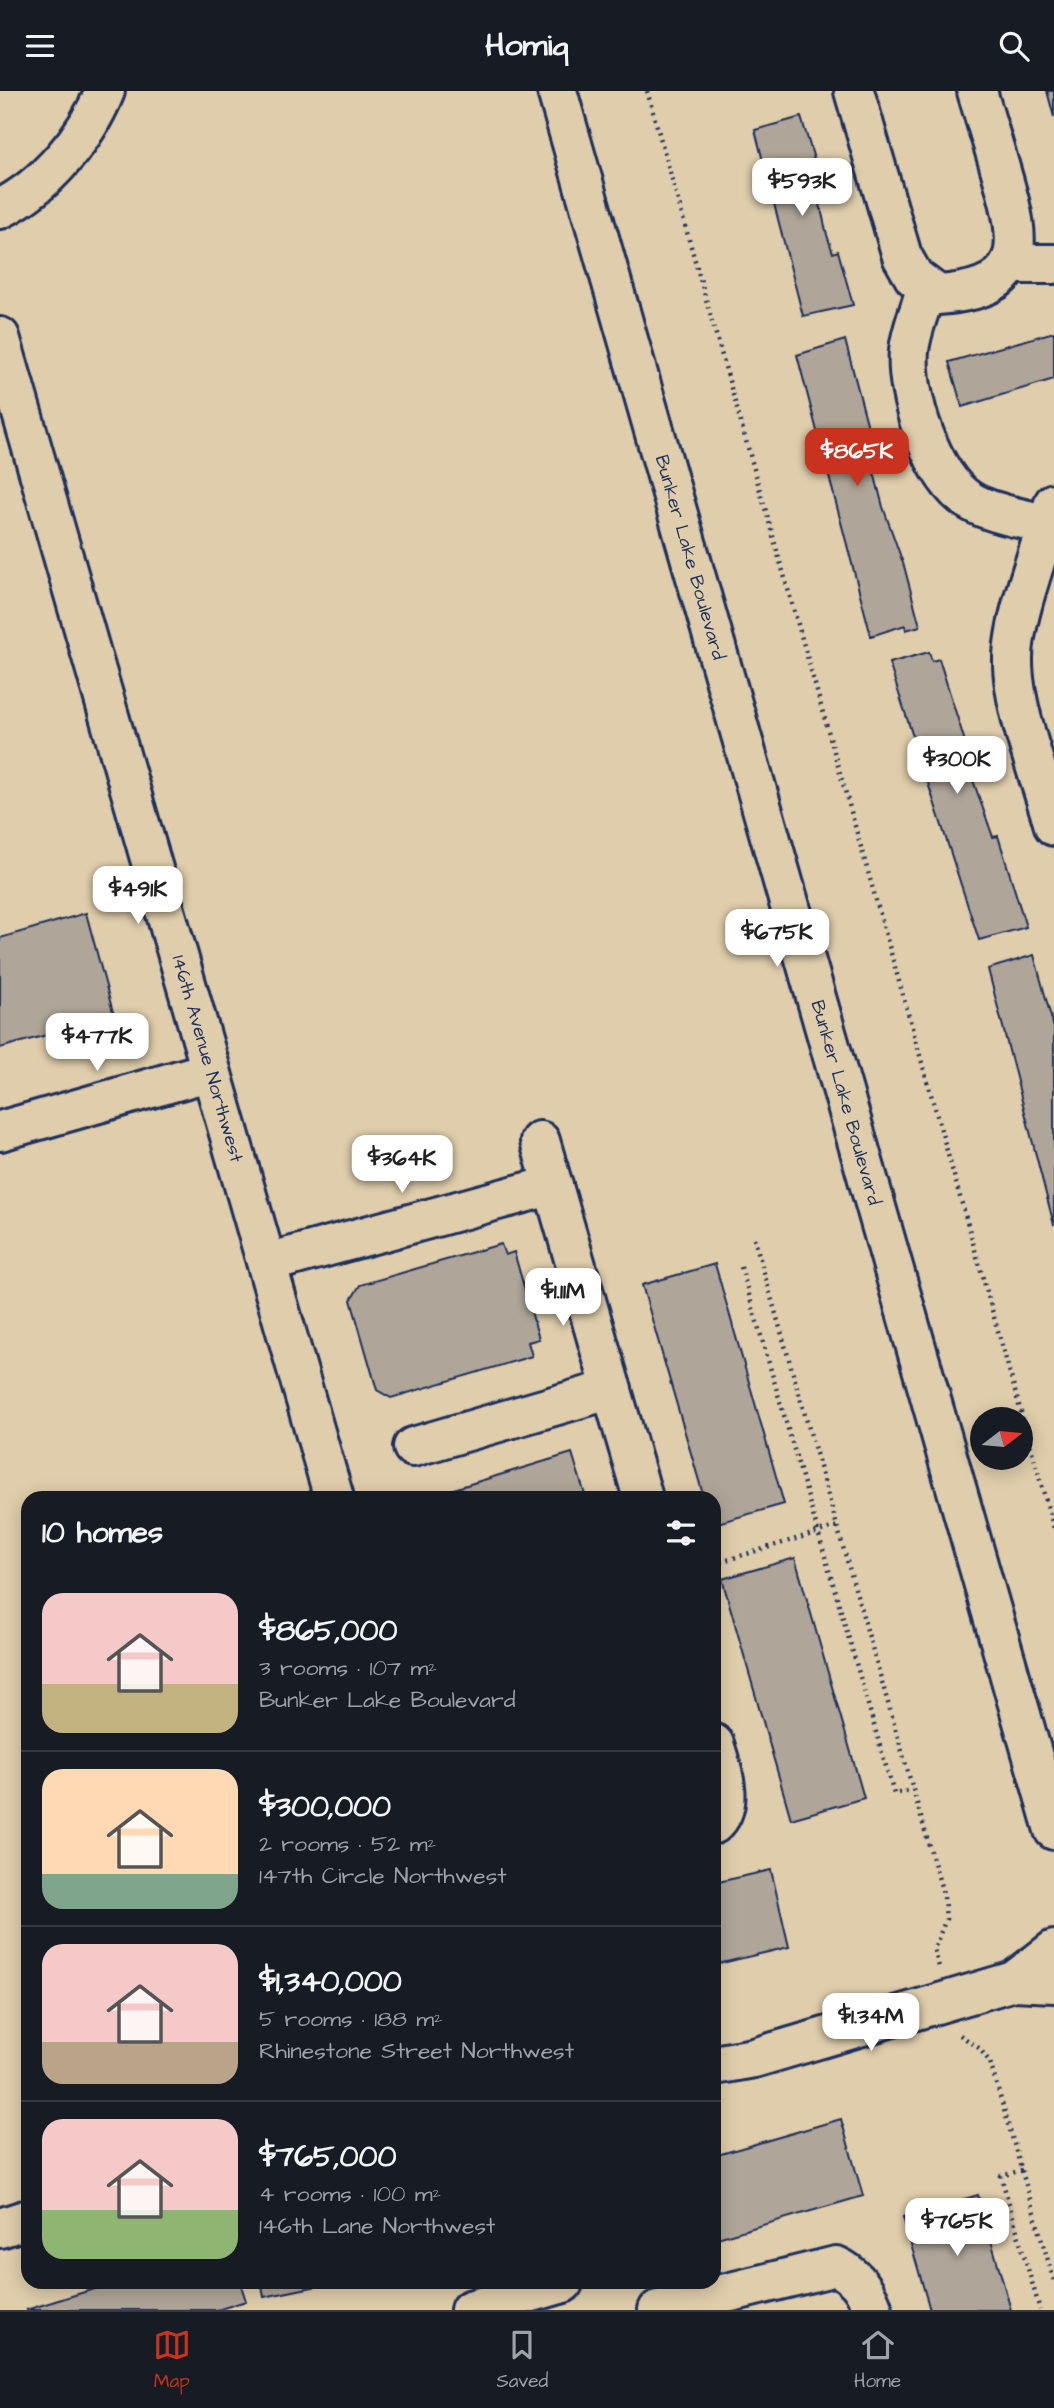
<!DOCTYPE html>
<meta charset="utf-8">
<style>
:root{--surface:#171b24;--page:#242831;--text:#f1f3f6;--muted:#9ea1a6;--line:#363941;--accent:#c8321e}
body{margin:0;font-family:"Architects Daughter",sans-serif;background:var(--page);color:var(--text);height:100vh;display:flex;flex-direction:column;font-size:26px;white-space:nowrap}
*{box-sizing:border-box;margin:0}
p{font-size:23px;color:var(--muted)}
.icon{flex:none;width:38px;height:38px;fill:none;stroke:currentColor;stroke-width:2;stroke-linecap:round;stroke-linejoin:round}
.map{position:relative;flex:1;overflow:hidden}
.sheet{position:absolute;left:21px;top:1400px;width:700px;height:798px;display:flex;flex-direction:column;background:var(--surface);border-radius:21px;box-shadow:0 4px 18px #0003}
.sheet>*{flex:none}
.needle{width:46px;rotate:74deg}
.tools{position:absolute;left:970px;top:1316px;display:grid;gap:14px}
.tools a{display:grid;place-items:center;width:63px;height:63px;border-radius:50%;background:var(--surface);box-shadow:0 4px 18px #0003;font-size:35px}
.price{position:absolute;translate:-50% -60px;padding:0 16px;border-radius:14px;background:#fff;color:#222;font-size:23px;line-height:46px;filter:drop-shadow(0 2px 4px #0008)}
.price::after{content:'';position:absolute;left:50%;top:42px;width:21px;height:16px;margin-left:-10px;background:inherit;clip-path:polygon(0 0,100% 0,50% 100%)}
.price.current{background:var(--accent);color:#fff}
ul{padding:0;list-style:none}
li{display:flex;align-items:center;gap:21px;height:175px;padding:0 21px}
li+li{border-top:2px solid var(--line)}
li span{display:grid;place-items:center;flex:none;width:196px;height:140px;border-radius:21px;color:#555}
li>.icon{margin-inline-start:auto}
span .icon{width:84px;height:84px;fill:#fffc;stroke-width:1}
li b{font-size:30px}
h2{display:flex;justify-content:space-between;align-items:center;height:84px;padding:0 21px;font-size:30px}
header{display:flex;justify-content:space-between;align-items:center;height:91px;padding:0 21px;background:var(--surface);font-size:32px;font-weight:800}
.tab-bar{display:flex;justify-content:space-around;align-items:center;height:98px;border-top:2px solid var(--line);background:var(--surface);font-size:19px;color:var(--muted)}
.tab-bar a{display:grid;justify-items:center;gap:4px}
.tab-bar .current{color:var(--accent)}
.map>svg:first-child{display:block}
.building{fill:#afa598;stroke:#1b2f5e;stroke-width:2}
.lines{fill:none;stroke-linecap:round;stroke-linejoin:round}
.minor-casing{stroke:#1b2f5e;stroke-width:44}
.major-casing{stroke:#1b2f5e;stroke-width:44}
.path{stroke:#1b2f5e;stroke-width:4.5;stroke-dasharray:2 5;stroke-linecap:butt}
.minor{stroke:#dfcdab;stroke-width:38}
.major{stroke:#dfcdab;stroke-width:38}
.labels{text-anchor:middle;dominant-baseline:central;stroke-width:7;stroke-linejoin:round;paint-order:stroke}
.street-label{font-size:19px;fill:#1b2f5e;stroke:#dfcdab}
</style>
<header><svg class="icon" aria-label="menu" viewBox="0 0 24 24"><path d="M4 6h16M4 12h16M4 18h16"/></svg>Homiq<svg class="icon" aria-label="search" viewBox="0 0 24 24"><circle cx="10" cy="10" r="6"/><path d="M15 15l6 6"/></svg></header>
<div class="map">
<svg width="1054" height="2219" viewBox="0 0 1054 2219">
<rect width="100%" height="100%" fill="#dfcdab"/>
<filter id="ink" filterUnits="userSpaceOnUse"><feTurbulence type="fractalNoise" baseFrequency=".0143" numOctaves="2"/><feDisplacementMap in="SourceGraphic" scale="14" xChannelSelector="R" yChannelSelector="G"/><feConvolveMatrix kernelMatrix="1 2 1 2 8 2 1 2 1" color-interpolation-filters="sRGB"/></filter>
<g filter="url(#ink)">
<!-- building -->
<path class="building" d="M1047,0H1054V26Z
M801,26L814,68L810,70L827,144L833,162L838,160L853,214L803,225L755,39Z
M1054,241V288L962,316L949,271Z
M845,249L869,340L864,342L883,416L904,475L920,535L906,539L905,534L871,545L797,264Z
M929,561L932,570L939,568L967,657L964,658L968,675L993,746L998,745L1026,836L979,849L889,572Z
M86,822L116,932L80,940L79,935L0,957V847Z
M1034,864L1054,937V1134L988,878Z
M501,1153L505,1164L514,1161L539,1248L528,1251L532,1265L391,1307L377,1299L351,1209L360,1194Z
M715,1173L784,1413L714,1433V1407H704L642,1194Z
M572,1362L586,1407H424Z
M795,1467L864,1707L791,1728L722,1488Z
M771,1779L789,1856L714,1874V1792Z
M841,2028L863,2105L714,2148V2065Z
M978,2104L1011,2219H930L903,2126Z
M117,2191H240L246,2210L217,2219H26Z
M261,2191H337L264,2206Z"/>
<g class="lines">
<defs>
<g id="minor">
<path d="M854,0L902,165L914,186L938,204C1028,198 1023,156 1002,84C994,56 985,28 977,0"/>
<path d="M0,118C46,95 86,47 105,0"/>
<path d="M1009,173H1054"/>
<path d="M926,197C921,218 911,239 909,260C905,303 932,387 970,410C991,423 1024,427 1047,434"/>
<path id="s1" d="M0,246L334,1407"/>
<path d="M1054,412C1042,453 1013,527 1013,568C1012,616 1041,688 1054,735"/>
<path d="M0,1040L211,980"/>
<path d="M540,1050L643,1407"/>
<path d="M267,1172L553,1094"/>
<path d="M413,1356L612,1298"/>
<path d="M714,1653C721,1676 736,1714 714,1733"/>
<path d="M1014,1890L1054,1859"/>
<path d="M714,1974L754,1967L1014,1890L1054,1892"/>
<path d="M0,2137L28,2128"/>
<path d="M470,2219L563,2192"/>
<path d="M658,2219L836,2175C855,2184 866,2198 873,2219"/>
</g>
<g id="major">
<path id="s2" d="M557,0L1054,1739"/>
</g>
</defs>
<!-- minor casing -->
<use href="#minor" class="minor-casing"/>
<!-- major casing -->
<use href="#major" class="major-casing"/>
<!-- path -->
<path class="path" d="M647,0L1054,1438
M754,1147L944,1806L946,1828L934,1858L939,1876
M741,1176L894,1703L912,1699
M714,1473L838,1435
M960,1944L979,1957L990,1971L1054,2190
M1022,2079L1001,2085L1040,2219"/>
<!-- minor -->
<use href="#minor" class="minor"/>
<!-- major -->
<use href="#major" class="major"/>
</g>
</g>
<g class="labels">
<!-- street labels -->
<g class="street-label">
<text stroke="none"><textPath href="#s2" startOffset="485">Bunker Lake Boulevard</textPath></text>
<text stroke="none"><textPath href="#s1" startOffset="751">146th Avenue Northwest</textPath></text>
<text stroke="none"><textPath href="#s2" startOffset="1052">Bunker Lake Boulevard</textPath></text>
</g>
</g>
</svg>
<div class="tools">
<a><svg class="needle" viewBox="-14 -14 28 28"><path d="M0-13l5 13h-10z" fill="#e53935"/><path d="M0 13l5-13h-10z" fill="#9ea1a6"/></svg></a>
</div>
<b class="price" style="left:802px;top:127px">$593K</b>
<b class="price current" style="left:857px;top:397px">$865K</b>
<b class="price" style="left:957px;top:705px">$300K</b>
<b class="price" style="left:138px;top:835px">$491K</b>
<b class="price" style="left:777px;top:878px">$675K</b>
<b class="price" style="left:97px;top:982px">$477K</b>
<b class="price" style="left:402px;top:1104px">$364K</b>
<b class="price" style="left:563px;top:1237px">$1.11M</b>
<b class="price" style="left:871px;top:1962px">$1.34M</b>
<b class="price" style="left:957px;top:2167px">$765K</b>
<section class="sheet">
<h2>10 homes<svg class="icon" aria-label="filters" viewBox="0 0 24 24"><path d="M4 7h16M4 17h16"/><circle cx="9" cy="7" r="2"/><circle cx="15" cy="17" r="2"/></svg></h2>
<ul>
<li><span style="background:linear-gradient(#f6c9c9 65%,#c2b280 0)"><svg class="icon" aria-label="home" viewBox="0 0 24 24"><path d="M3 11l9-7 9 7M6 9v11h12V9"/></svg></span><div><b>$865,000</b><p>3 rooms · 107 m²</p><p>Bunker Lake Boulevard</p></div></li>
<li><span style="background:linear-gradient(#ffd9b3 75%,#7fa58c 0)"><svg class="icon" aria-label="home" viewBox="0 0 24 24"><path d="M3 11l9-7 9 7M6 9v11h12V9"/></svg></span><div><b>$300,000</b><p>2 rooms · 52 m²</p><p>147th Circle Northwest</p></div></li>
<li><span style="background:linear-gradient(#f6c9c9 70%,#b9a48a 0)"><svg class="icon" aria-label="home" viewBox="0 0 24 24"><path d="M3 11l9-7 9 7M6 9v11h12V9"/></svg></span><div><b>$1,340,000</b><p>5 rooms · 188 m²</p><p>Rhinestone Street Northwest</p></div></li>
<li><span style="background:linear-gradient(#f6c9c9 65%,#8fb573 0)"><svg class="icon" aria-label="home" viewBox="0 0 24 24"><path d="M3 11l9-7 9 7M6 9v11h12V9"/></svg></span><div><b>$765,000</b><p>4 rooms · 100 m²</p><p>146th Lane Northwest</p></div></li>
</ul>
</section>
</div>
<nav class="tab-bar">
<a class="current"><svg class="icon" aria-label="map" viewBox="0 0 24 24"><path d="M3 6l6-2 6 2 6-2v14l-6 2-6-2-6 2zM9 4v14M15 6v14"/></svg>Map</a>
<a><svg class="icon" aria-label="saved" viewBox="0 0 24 24"><path d="M7 4h10v16l-5-4-5 4z"/></svg>Saved</a>
<a><svg class="icon" aria-label="home" viewBox="0 0 24 24"><path d="M3 11l9-7 9 7M6 9v11h12V9"/></svg>Home</a>
</nav>
